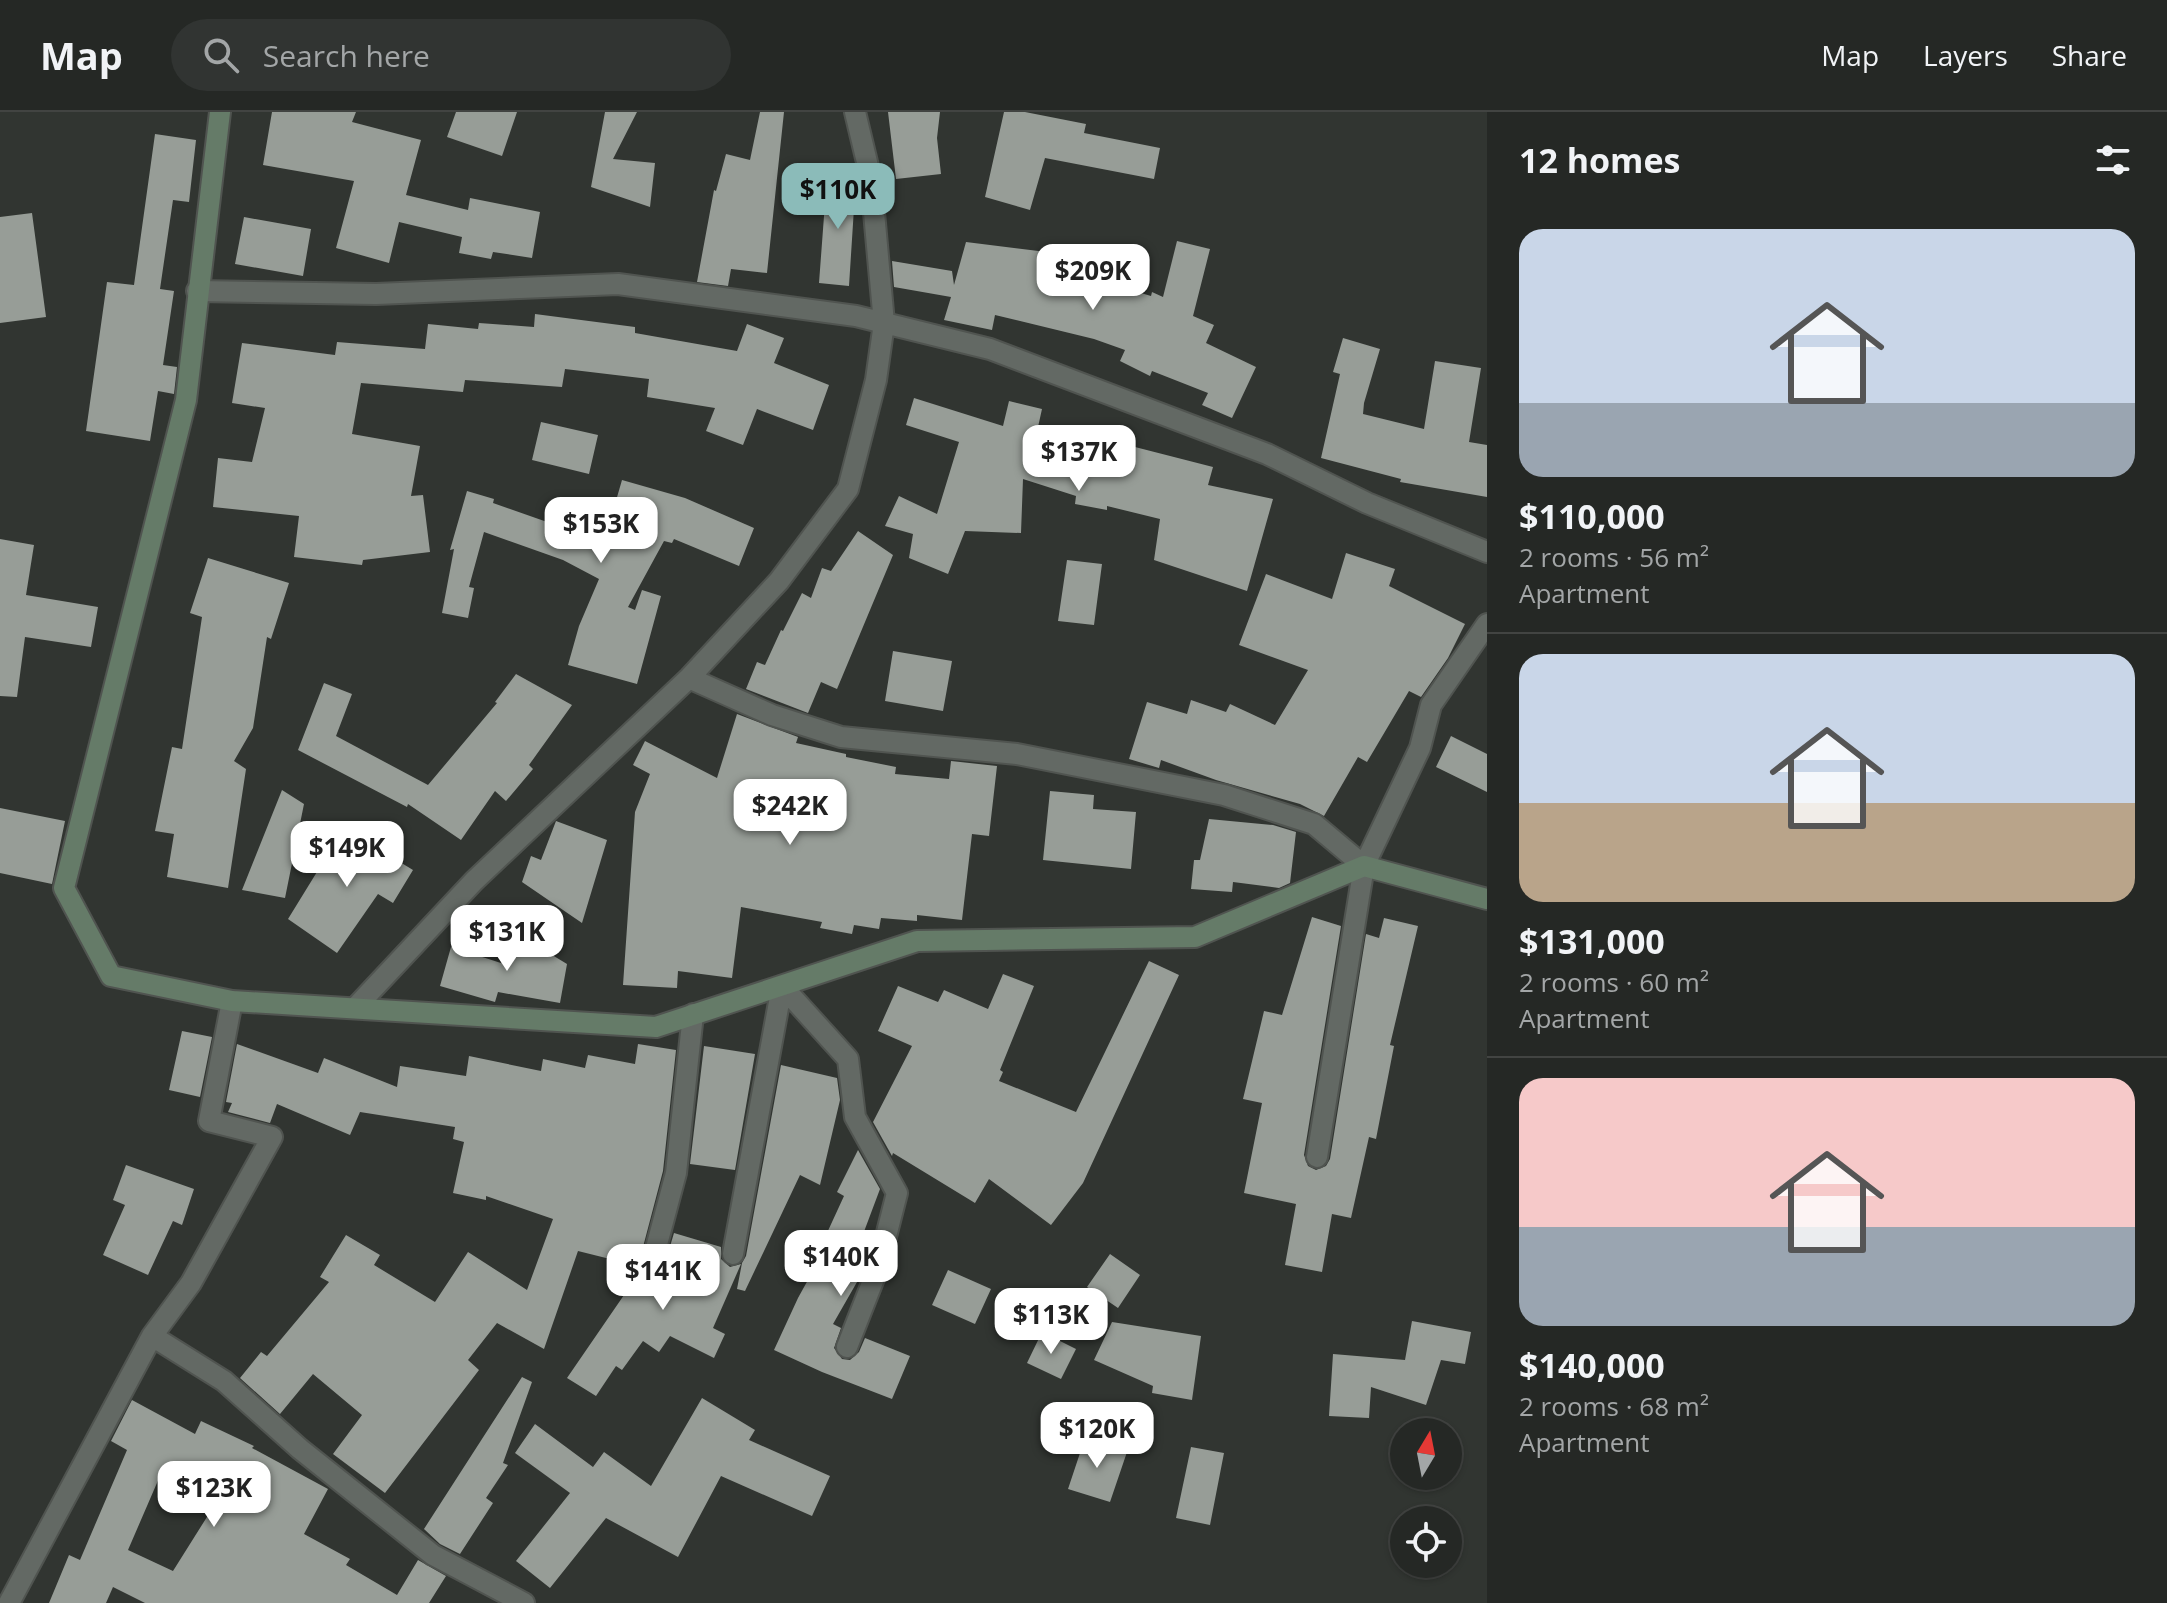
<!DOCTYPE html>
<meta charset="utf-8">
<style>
:root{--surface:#252825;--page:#313432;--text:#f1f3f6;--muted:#a3a6a7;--line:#424442;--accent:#8bbbb9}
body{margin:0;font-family:"Open Sans",sans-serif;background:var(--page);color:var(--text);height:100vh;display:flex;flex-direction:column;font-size:30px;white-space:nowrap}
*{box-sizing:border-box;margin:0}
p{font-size:26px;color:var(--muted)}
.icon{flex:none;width:44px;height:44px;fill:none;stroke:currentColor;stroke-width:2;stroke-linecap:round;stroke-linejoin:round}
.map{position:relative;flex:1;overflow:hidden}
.side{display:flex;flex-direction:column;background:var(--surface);width:680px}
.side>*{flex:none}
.needle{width:52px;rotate:10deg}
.buttons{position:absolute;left:1390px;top:1306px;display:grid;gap:16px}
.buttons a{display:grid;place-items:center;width:72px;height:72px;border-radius:50%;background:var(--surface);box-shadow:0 2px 6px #0004,0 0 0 2px var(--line);font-size:40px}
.price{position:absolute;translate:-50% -68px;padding:0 18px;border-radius:16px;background:#fff;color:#222;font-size:26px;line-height:52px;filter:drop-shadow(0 2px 4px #0008)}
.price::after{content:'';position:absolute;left:50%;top:48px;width:24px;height:18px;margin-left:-12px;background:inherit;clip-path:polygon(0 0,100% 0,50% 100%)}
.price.active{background:var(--accent);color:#111}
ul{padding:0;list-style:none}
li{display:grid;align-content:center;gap:16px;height:424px;padding:0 32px}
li+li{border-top:2px solid var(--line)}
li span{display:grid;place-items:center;height:248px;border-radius:24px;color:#555}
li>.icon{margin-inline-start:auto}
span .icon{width:144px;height:144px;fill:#fffc;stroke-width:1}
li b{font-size:34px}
h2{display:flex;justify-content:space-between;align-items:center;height:96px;padding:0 32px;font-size:34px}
header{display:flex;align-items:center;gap:48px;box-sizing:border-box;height:112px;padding:0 40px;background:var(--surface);border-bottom:2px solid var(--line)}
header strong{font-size:38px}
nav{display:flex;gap:44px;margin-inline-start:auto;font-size:28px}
.search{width:560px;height:72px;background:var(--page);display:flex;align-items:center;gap:20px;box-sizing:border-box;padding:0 28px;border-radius:44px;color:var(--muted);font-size:30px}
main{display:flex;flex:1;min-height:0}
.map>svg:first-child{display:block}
.building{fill:#979d97;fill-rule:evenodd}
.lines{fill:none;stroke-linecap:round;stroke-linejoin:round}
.street-casing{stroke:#505450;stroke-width:24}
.secondary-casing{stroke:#505450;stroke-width:24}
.street{stroke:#636964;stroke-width:20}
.secondary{stroke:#657b68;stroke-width:20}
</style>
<header>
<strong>Map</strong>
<div class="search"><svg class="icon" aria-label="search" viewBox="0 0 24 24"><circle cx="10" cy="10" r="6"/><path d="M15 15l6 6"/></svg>Search here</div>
<nav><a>Map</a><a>Layers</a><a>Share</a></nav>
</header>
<main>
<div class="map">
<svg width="1487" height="1491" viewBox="0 0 1487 1491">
<rect width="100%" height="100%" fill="#313531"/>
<!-- building -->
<path class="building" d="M272,0H356L352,10L421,28L406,83L468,98L470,86L540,100L532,146L493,140L491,147L459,141L462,125L399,110L389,151L336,136L354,69L263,53Z
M456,0H517L502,44L447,25Z
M605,0H637L613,47L655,51L650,95L591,75Z
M760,0H784L767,161L731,157L728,174L697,170L714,78L716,79L726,42L750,48Z
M888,0H940L937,26L941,62L896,67Z
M1004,0H1025L1086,12L1084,21L1160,36L1154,67L1045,46L1030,98L985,85Z
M155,22L196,28L189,90L173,88L160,177L174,179L163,253L177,255L174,282L158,279L150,329L86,319L107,170L134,173Z
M827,64L856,65L849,174L819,171Z
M32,101L46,205L0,211V105Z
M244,105L311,117L303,164L235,152Z
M1177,129L1210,137L1193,204L1214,213L1206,231L1256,255L1232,306L1202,293L1208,281L1152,259L1150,264L1120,249L1125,238L1094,227L995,203L992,218L944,208L951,185L894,175L892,149L952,159L954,173L966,130L1063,142L1059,161L1110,175L1111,172L1151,184L1152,180L1163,185Z
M535,202L635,215V221L737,239L747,212L784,226L774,251L829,273L813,318L757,297L743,333L706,319L715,296L647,285L649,267L565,257L562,275L465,268L463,280L361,271L352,322L420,334L411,384L423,383L430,440L363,448L362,453L294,445L299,404L213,395L218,346L252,350L265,296L232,291L242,231L335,243L337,230L425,237L428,212L478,217L479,211L534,215Z
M1343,226L1380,237L1364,291L1363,302L1424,317L1435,249L1481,256L1469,330L1487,333V385L1400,370L1401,367L1321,346L1340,262L1333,260Z
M914,286L1003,314L1009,289L1042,297L1038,315L1079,327L1135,335L1213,355L1208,373L1273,387L1247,479L1154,448L1160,407L1107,394V398L1075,392L1076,384L1023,367L1021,421L965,419L948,462L909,446L913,422L885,414L899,384L937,402L959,330L906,313Z
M541,310L598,323L589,362L532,348Z
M622,368L685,386L754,416L739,454L674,427L672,431L664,429L628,495L635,498L642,478L661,484L637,572L568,553L579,514L599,467L563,448L484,420L469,475L474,476L468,506L442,501L454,437L450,438L467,379L494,387L493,391L604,430Z
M858,419L893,443L837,577L821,570L808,601L746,577L757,550L765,553L781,518L783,519L802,481L811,486L822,456L831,459Z
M0,427L34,433L26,483L98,495L91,535L25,525L17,585L0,584Z
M1346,441L1395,457L1389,474L1465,512L1448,546L1421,585L1409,579L1367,650L1358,645L1324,704L1300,692L1216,668L1161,648L1159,656L1129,647L1147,590L1187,602L1191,588L1226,600L1230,592L1275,613L1308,558L1239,533L1266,462L1332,487Z
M208,446L289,471L271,527L267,525L253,616L234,649L246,657L228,776L167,765L174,722L155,719L172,635L182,637L202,505L190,501Z
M1067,448L1102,452L1094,513L1058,509Z
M893,539L952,549L943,599L885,589Z
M516,562L572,593L529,653L533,657L506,689L495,679L461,728L408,692L407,695L298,638L324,571L352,582L336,624L428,673L497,591L495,590Z
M737,602L798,625L796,631L846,642V645L896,655L895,662L949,667L951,649L997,654L989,724L972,722L962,808L917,803V809L881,806L879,817L854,813L852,822L820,816L822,810L741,795L732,866L678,859L677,876L623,873L635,700L650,662L633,653L645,629L717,666Z
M1451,624L1487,642V680L1436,655Z
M282,678L304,692L285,786L242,778Z
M1050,679L1094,683L1093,697L1136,700L1131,757L1043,748Z
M0,696L65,709L52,772L0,761Z
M1209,707L1273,713L1296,720L1290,771L1279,776L1233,770L1232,780L1191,777L1194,748H1200Z
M556,709L607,728L582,811L522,770L531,744L541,748Z
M344,716L413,758L393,791L378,782L337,841L288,807Z
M1312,805L1341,814L1304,1043L1308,1054L1316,1058L1326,1054L1330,1047L1366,822L1379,826L1384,806L1418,814L1390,933L1394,934L1376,1027L1369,1025L1351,1106L1332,1102L1322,1160L1285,1153L1296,1092L1244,1081L1262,991L1243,987L1264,899L1282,903Z
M511,818L567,852L560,891L498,880L495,890L440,874L451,835L501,851Z
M1149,849L1179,863L1083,1071L1051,1113L989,1067L975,1091L893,1041L892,1044L873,1010L912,934L878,919L898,874L938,890L944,878L988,897L1003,862L1034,874L1000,958L1003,960L999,969L1076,1000Z
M182,919L212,925L200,985L169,978Z
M237,932L318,961L324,946L397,975L400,954L466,964L469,944L541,959L543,947L585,956L588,943L635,952L638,932L676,938L663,1059L638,1154L578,1139L544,1237L497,1211L468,1248L479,1258L385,1381L333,1342L362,1303L313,1262L280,1302L240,1266L261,1240L267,1244L329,1170L320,1165L346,1123L380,1143L374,1153L435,1190L468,1140L527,1178L553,1107L486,1084V1088L453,1081L464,1030L453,1027L455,1015L360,1000L350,1023L277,992L270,1011L228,1000L232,991L226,990Z
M704,934L755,942L735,1058L690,1052Z
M781,953L837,966L840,988L820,1073L800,1063L745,1179L737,1177L742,1151L746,1144Z
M858,1038L880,1077L850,1157L861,1163L833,1212L841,1216L834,1236L842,1247L850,1248L859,1240L865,1226L910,1244L892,1287L822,1260L774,1238L798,1186L819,1148L815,1147L844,1084L837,1080Z
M126,1053L194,1077L182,1113L173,1109L148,1163L103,1143L125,1093L113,1088Z
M674,1121L721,1135V1147L730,1155L741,1152L713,1216L725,1222L714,1246L670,1224L659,1240L643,1229L622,1258L616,1254L596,1284L567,1266L635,1167L638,1175L644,1178H652L658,1175Z
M1110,1142L1140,1163L1118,1196L1087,1175Z
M948,1158L991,1177L975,1212L932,1193Z
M1412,1209L1471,1220L1465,1252L1441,1248L1426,1293L1371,1275L1369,1306L1329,1304L1333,1242L1405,1248Z
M1112,1210L1201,1224L1192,1288L1152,1281L1153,1274L1094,1248Z
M1042,1220L1076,1237L1061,1267L1027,1251Z
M522,1265L532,1270L503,1351L508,1353L486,1386L493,1391L460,1442L440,1432L424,1417Z
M702,1286L755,1318L749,1328L830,1364L812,1404L721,1364L678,1445L606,1406L550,1476L516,1449L570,1381L515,1341L535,1312L593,1355L604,1340L651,1374Z
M132,1288L195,1322L201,1309L254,1334L252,1336L328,1377L304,1422L350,1447L346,1453L397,1483L418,1448L446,1464L429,1491H145L113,1475L106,1491H49L69,1443L80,1448L127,1338L111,1329ZM172,1355L220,1379L215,1388L217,1389L173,1459L128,1438L163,1357L169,1360Z
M1085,1326L1127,1340L1110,1390L1068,1377Z
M1191,1335L1224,1341L1210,1413L1176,1406Z"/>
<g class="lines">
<defs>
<path id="street" d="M197,179L376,182L618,172L856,204L990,237L1267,342L1367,391L1487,440
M689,566L772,603L841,625L1017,642L1224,683L1314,712L1364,754
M782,874L848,947L855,1005L897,1081L878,1156L847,1235
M355,896L474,769L689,566L779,469L848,377L876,268L884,211L871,67L855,0
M1317,1045L1364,754L1420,636L1431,593L1487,512
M733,1142L782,874
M648,1166L676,1061L693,902
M152,1224L224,1269L300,1337L433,1443L524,1491
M9,1491L152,1224L191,1171L272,1025L209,1009L232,889"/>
<path id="secondary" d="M220,0L186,288L64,776L111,864L232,889L656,915L917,829L1195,825L1364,754L1487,787"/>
</defs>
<!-- street casing -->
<use href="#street" class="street-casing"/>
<!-- secondary casing -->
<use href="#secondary" class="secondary-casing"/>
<!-- street -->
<use href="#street" class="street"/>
<!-- secondary -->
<use href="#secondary" class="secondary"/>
</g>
</svg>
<div class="buttons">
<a><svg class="needle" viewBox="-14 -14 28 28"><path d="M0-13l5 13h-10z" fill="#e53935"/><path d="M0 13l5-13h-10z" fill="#a3a6a7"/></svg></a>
<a><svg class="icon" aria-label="locate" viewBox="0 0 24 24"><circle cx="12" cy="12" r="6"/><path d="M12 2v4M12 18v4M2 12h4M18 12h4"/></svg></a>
</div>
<b class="price active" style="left:838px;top:119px">$110K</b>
<b class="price" style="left:1093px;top:200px">$209K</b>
<b class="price" style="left:1079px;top:381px">$137K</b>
<b class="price" style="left:601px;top:453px">$153K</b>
<b class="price" style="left:790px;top:735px">$242K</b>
<b class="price" style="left:347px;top:777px">$149K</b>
<b class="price" style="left:507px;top:861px">$131K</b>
<b class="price" style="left:841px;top:1186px">$140K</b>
<b class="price" style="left:663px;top:1200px">$141K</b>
<b class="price" style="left:1051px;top:1244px">$113K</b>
<b class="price" style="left:1097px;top:1358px">$120K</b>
<b class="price" style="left:214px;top:1417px">$123K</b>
</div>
<section class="side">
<h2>12 homes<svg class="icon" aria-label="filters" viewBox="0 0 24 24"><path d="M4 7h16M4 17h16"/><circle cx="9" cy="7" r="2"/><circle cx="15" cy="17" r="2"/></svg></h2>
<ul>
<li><span style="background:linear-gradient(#c9d6e8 70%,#9aa5b1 0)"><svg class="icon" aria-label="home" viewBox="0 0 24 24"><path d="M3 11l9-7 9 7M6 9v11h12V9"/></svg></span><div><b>$110,000</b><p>2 rooms · 56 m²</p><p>Apartment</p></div></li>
<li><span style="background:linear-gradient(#c9d6e8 60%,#b9a48a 0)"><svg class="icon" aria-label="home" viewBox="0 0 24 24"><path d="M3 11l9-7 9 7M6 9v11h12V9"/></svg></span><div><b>$131,000</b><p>2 rooms · 60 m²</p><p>Apartment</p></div></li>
<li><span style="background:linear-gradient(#f6c9c9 60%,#9aa5b1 0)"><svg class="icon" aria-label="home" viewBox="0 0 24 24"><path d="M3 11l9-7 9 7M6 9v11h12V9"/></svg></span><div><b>$140,000</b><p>2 rooms · 68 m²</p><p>Apartment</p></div></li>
</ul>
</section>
</main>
